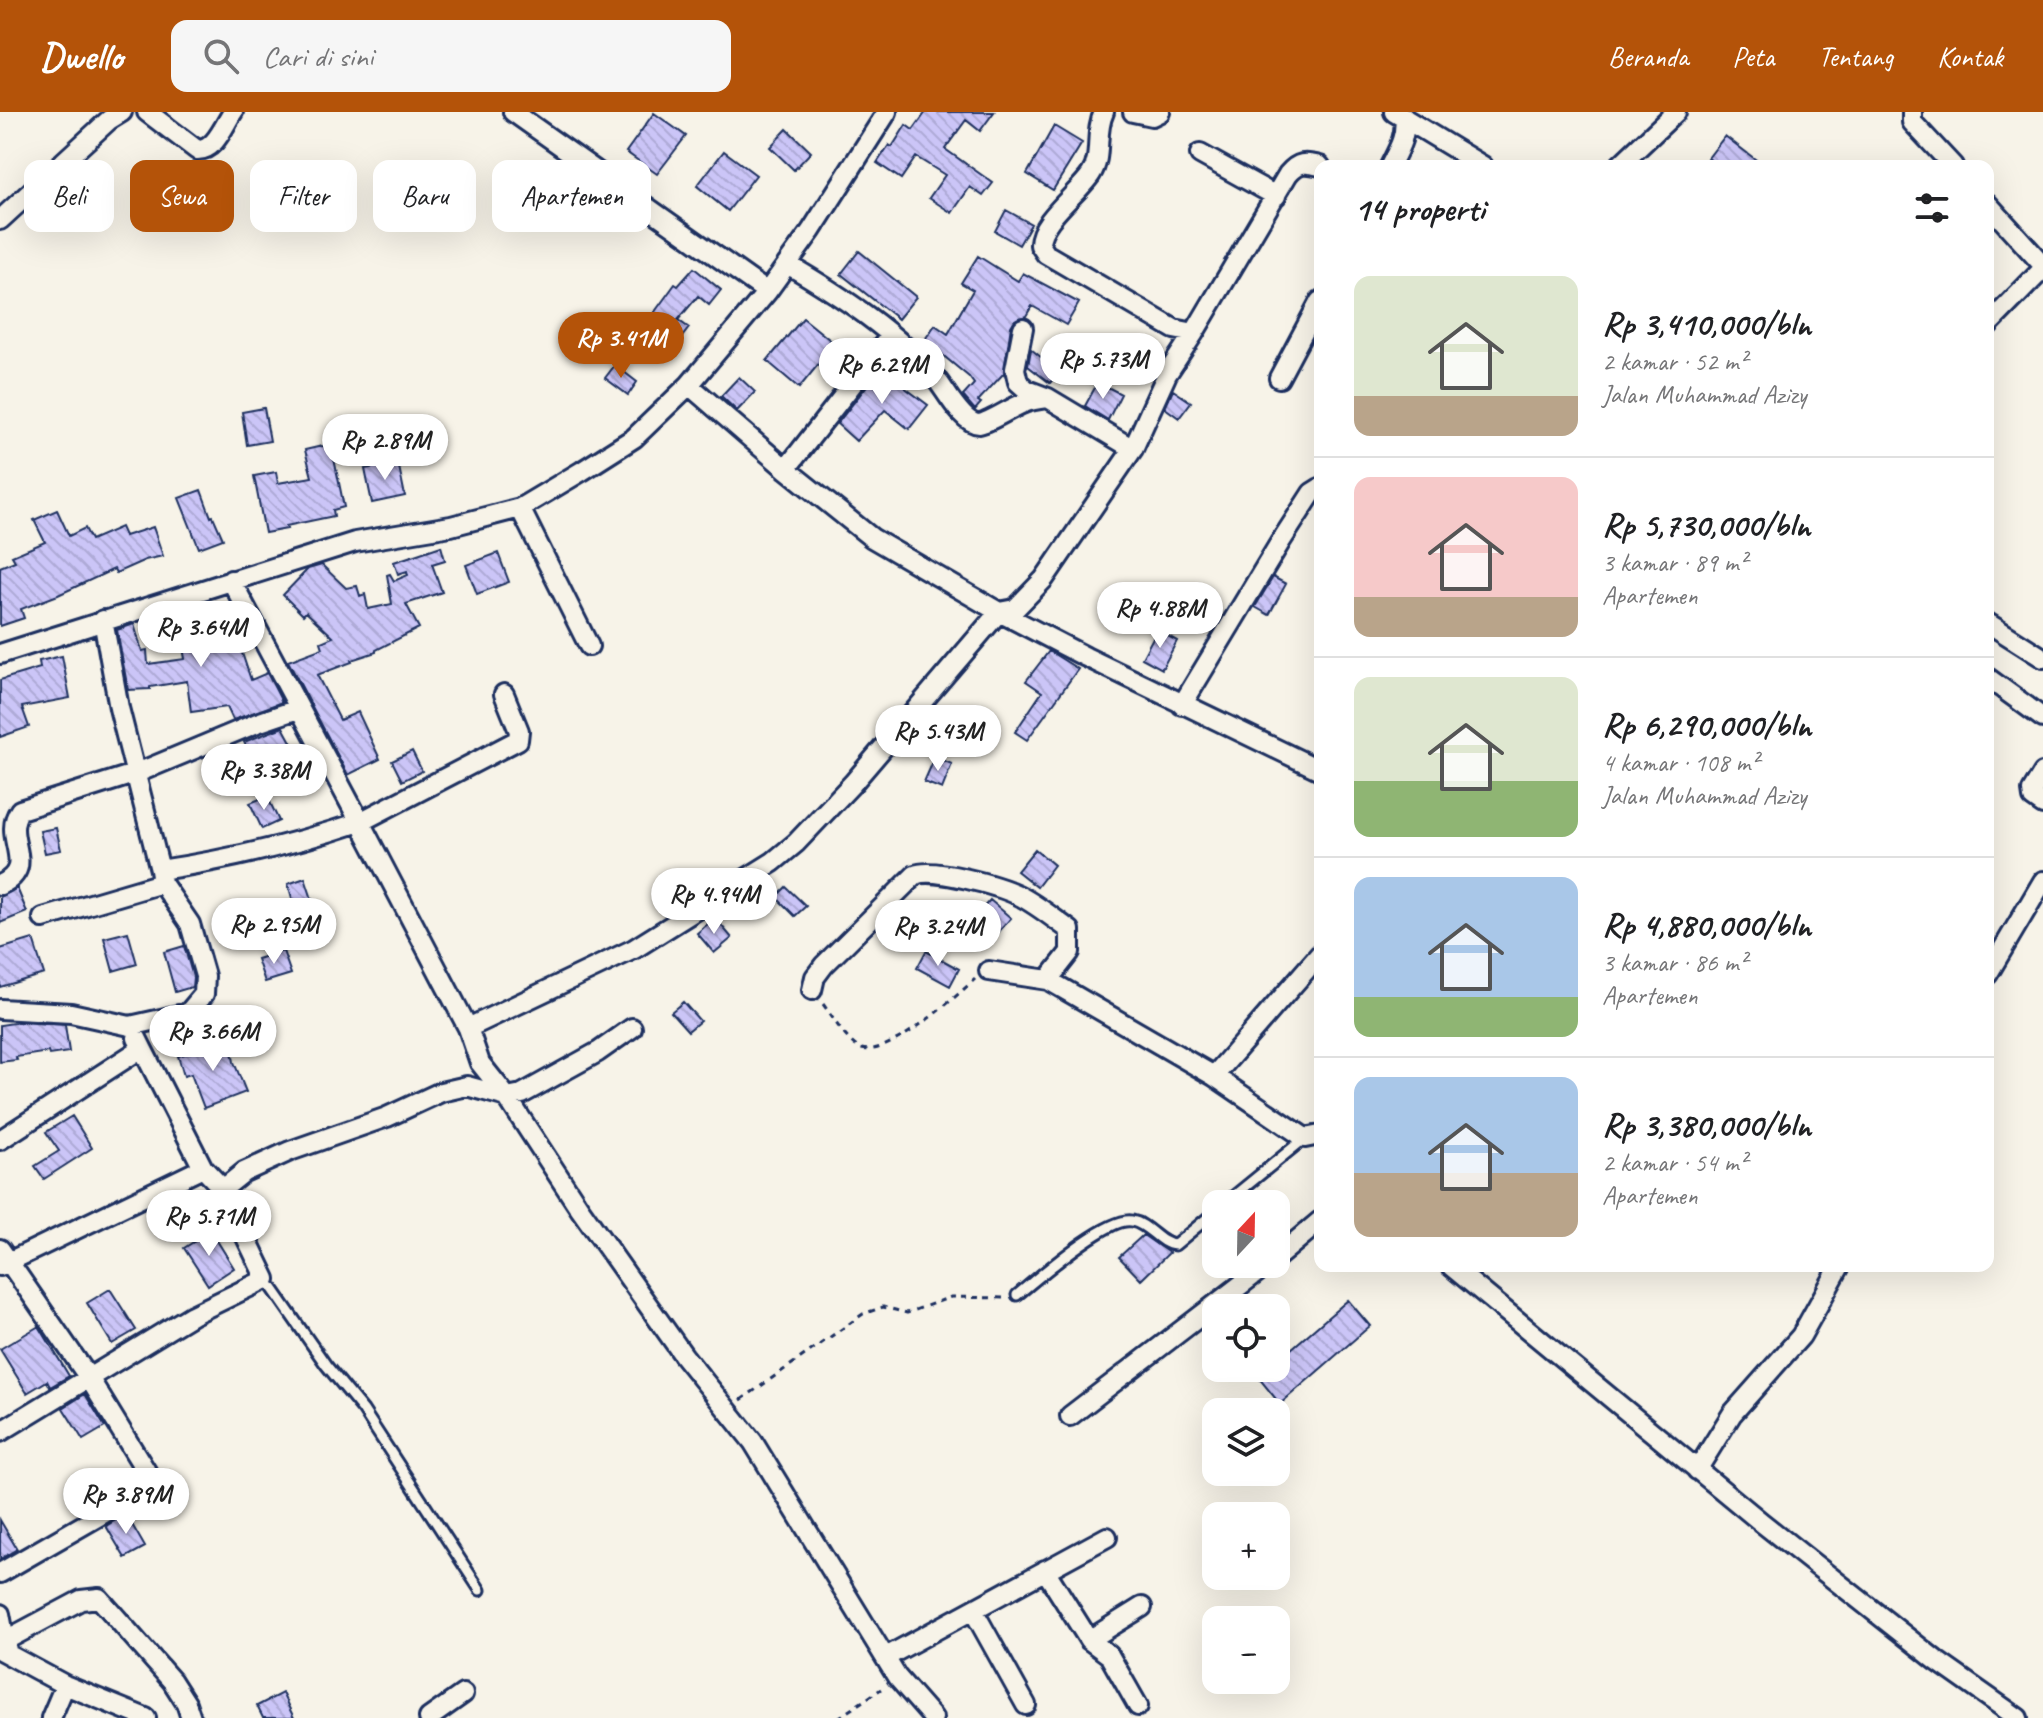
<!DOCTYPE html>
<html lang="id">
<meta charset="utf-8">
<style>
:root{--surface:#fff;--page:#f6f6f6;--text:#202124;--muted:#757577;--line:#e0e0e0;--accent:#b45309}
body{margin:0;font-family:Caveat,sans-serif;background:var(--page);color:var(--text);height:100vh;display:flex;flex-direction:column;font-size:30px;white-space:nowrap}
*{box-sizing:border-box;margin:0}
p{font-size:26px;color:var(--muted)}
.icon{flex:none;width:44px;height:44px;fill:none;stroke:currentColor;stroke-width:2;stroke-linecap:round;stroke-linejoin:round}
.map{position:relative;flex:1;overflow:hidden}
.drawer{position:absolute;left:1314px;top:48px;width:680px;height:1112px;display:flex;flex-direction:column;background:var(--surface);border-radius:16px;box-shadow:0 8px 32px #0002}
.drawer>*{flex:none}
.top-card{position:absolute;left:24px;top:48px;width:760px;height:72px;display:flex;gap:16px}
.needle{width:52px;rotate:22deg}
.controls{position:absolute;left:1202px;top:1078px;display:grid;gap:16px}
.controls a{display:grid;place-items:center;width:88px;height:88px;border-radius:16px;background:var(--surface);box-shadow:0 8px 32px #0002;font-size:40px}
.price{position:absolute;translate:-50% -68px;padding:0 18px;border-radius:28px;background:#fff;color:#222;font-size:26px;line-height:52px;filter:drop-shadow(0 2px 4px #0008)}
.price::after{content:'';position:absolute;left:50%;top:48px;width:24px;height:18px;margin-left:-12px;background:inherit;clip-path:polygon(0 0,100% 0,50% 100%)}
.price.on{background:var(--accent);color:#fff}
ul{padding:0;list-style:none}
li{display:flex;align-items:center;gap:24px;height:200px;padding:0 40px}
li+li{border-top:2px solid var(--line)}
li span{display:grid;place-items:center;flex:none;width:224px;height:160px;border-radius:16px;color:#555}
li>.icon{margin-inline-start:auto}
span .icon{width:96px;height:96px;fill:#fffc;stroke-width:1}
li b{font-size:34px}
h2{display:flex;justify-content:space-between;align-items:center;height:96px;padding:0 40px;font-size:34px}
.pill{padding:0 28px;border-radius:16px;background:var(--surface);box-shadow:0 8px 32px #0002;font-size:28px;line-height:72px}
.pill.on{background:var(--accent);color:#fff}
header{display:flex;align-items:center;gap:48px;box-sizing:border-box;height:112px;padding:0 40px;background:var(--accent);color:#fff}
header strong{font-size:38px}
nav{display:flex;gap:44px;margin-inline-start:auto;font-size:28px}
.search{width:560px;height:72px;background:var(--page);display:flex;align-items:center;gap:20px;box-sizing:border-box;padding:0 28px;border-radius:16px;color:var(--muted);font-size:30px}
.map>svg:first-child{display:block}
.building{fill:url(#building-back-hatch);stroke:#1b2f5e;stroke-width:2}
.lines{fill:none;stroke-linecap:round;stroke-linejoin:round}
.lane-casing{stroke:#1b2f5e;stroke-width:15}
.street-casing{stroke:#1b2f5e;stroke-width:24}
.path{stroke:#1b2f5e;stroke-width:3;stroke-dasharray:6 6;stroke-linecap:butt}
.lane{stroke:#f7f3e8;stroke-width:9}
.street{stroke:#f7f3e8;stroke-width:18}
</style>
<header>
<strong>Dwello</strong>
<div class="search"><svg class="icon" aria-label="search" viewBox="0 0 24 24"><circle cx="10" cy="10" r="6"/><path d="M15 15l6 6"/></svg>Cari di sini</div>
<nav><a>Beranda</a><a>Peta</a><a>Tentang</a><a>Kontak</a></nav>
</header>
<div class="map">
<svg width="2043" height="1606" viewBox="0 0 2043 1606">
<defs>
<pattern id="building-back-hatch" width="6" height="6" patternUnits="userSpaceOnUse" patternTransform="scale(2)"><rect width="6" height="6" fill="#cbc5f7"/><path d="M-1 5l2 2M0 0l6 6M5-1l2 2" fill="none" stroke="#aeaad6"/></pattern>
</defs>
<rect width="100%" height="100%" fill="#f7f3e8"/>
<filter id="ink" filterUnits="userSpaceOnUse"><feTurbulence type="fractalNoise" baseFrequency=".0125" numOctaves="2"/><feDisplacementMap in="SourceGraphic" scale="16" xChannelSelector="R" yChannelSelector="G"/><feConvolveMatrix kernelMatrix="1 2 1 2 8 2 1 2 1" color-interpolation-filters="sRGB"/></filter>
<g filter="url(#ink)">
<!-- building -->
<path class="building" d="M926,0H994L980,19L966,8L945,37L993,71L983,84L970,75L952,101L929,86L945,63L916,45L901,67L877,51L889,33L892,35L906,13L913,18Z
M654,1L686,24L657,62L626,40Z
M1054,14L1082,31L1053,78L1027,62Z
M787,17L811,40L794,58L770,35Z
M1725,24L1764,54H1719L1708,46Z
M724,39L756,63L728,99L697,74Z
M1006,98L1031,112L1019,133L995,119Z
M859,139L916,185L898,207L841,162Z
M978,144L1018,169L1023,161L1079,191L1066,213L1032,194L1026,204L1015,208L1011,214L1004,261L978,289L981,291L975,298L963,284L974,272L969,265L940,241L936,246L921,233L935,213L948,222L973,178L961,171Z
M694,156L721,178L709,193L698,184L678,208L689,216L675,234L646,212L675,172L678,174Z
M803,206L835,232L799,276L767,249Z
M1031,237L1059,260L1050,271L1028,254Z
M615,253L637,270L628,283L605,266Z
M880,257L928,293L909,317L885,298L856,329L837,312Z
M739,265L755,280L737,299L721,284Z
M1098,270L1121,282L1108,308L1085,294Z
M1173,278L1191,290L1179,306L1165,296Z
M264,296L270,329L247,333L242,300Z
M331,332L344,395L333,398L334,404L286,414L287,417L265,421L254,364L276,360L278,371L312,365L305,338Z
M398,350L405,384L372,391L365,357Z
M201,378L211,405L213,404L223,427L199,436L179,386Z
M57,398L69,424L85,416L91,428L121,415L125,424L153,415L163,444L145,448L116,461L114,457L58,483L21,497L24,506L0,514V455L15,449L12,444L45,430L34,408Z
M441,434L445,448L432,452L442,480L406,492L419,516L376,538V540L351,548L352,550L317,563L340,608L358,600L380,647L348,663L288,549L323,536L321,530L333,525L306,500L303,503L283,483L308,457L322,453L346,476L357,474L360,484L365,482L368,497L392,492L387,463L390,462L394,469L408,463L407,459L398,462L394,450Z
M498,441L509,470L477,482L466,453Z
M1273,465L1286,472L1269,503L1255,495Z
M200,492L208,522L233,514L251,568L267,561L282,590L233,608L227,595L191,600L187,569L150,575V577L128,578L117,518L134,512L142,539L147,538L148,552L185,547L181,524L188,523L181,498Z
M1157,518L1177,529L1162,557L1142,546Z
M1049,539L1078,557L1027,628L1015,620L1042,580L1026,569Z
M62,544L70,586L22,595L29,615L0,625V568L40,556L39,549Z
M283,615L296,639L258,658L244,630Z
M412,639L422,659L402,669L392,649Z
M935,645L952,652L942,677L924,670Z
M267,684L279,709L262,717L250,691Z
M56,716L61,738L45,741L40,719Z
M1035,737L1054,753L1037,775L1017,759Z
M305,766L312,787L294,793L288,772Z
M786,775L806,794L795,804L776,785Z
M17,776L27,800L0,811V785Z
M990,788L1011,806L994,825L973,807Z
M715,806L732,826L714,841L697,821Z
M128,820L137,852L113,859L104,826Z
M33,827L44,862L0,875V837Z
M184,834L193,865L192,875L175,880L164,840Z
M283,839L291,862L265,870L257,847Z
M926,839L959,857L950,874L917,856Z
M683,890L700,909L688,919L671,900Z
M20,910L65,913L69,940L49,943L48,940L16,945L17,948L0,950V913Z
M230,929L234,950L246,980L204,996L191,962L184,964L178,944Z
M72,1004L92,1036L44,1067L35,1054L59,1039L46,1020Z
M211,1119L234,1156L208,1173L184,1136Z
M1143,1123L1169,1141L1141,1168L1119,1145Z
M110,1177L136,1218L112,1232L87,1191Z
M1348,1188L1370,1214L1280,1292L1258,1265L1269,1256H1276V1250Z
M39,1214L69,1264L50,1275L47,1269L27,1281L0,1237Z
M85,1282L105,1315L83,1328L63,1296Z
M126,1402L145,1435L125,1446L106,1414Z
M0,1408L17,1437L0,1447Z
M282,1581L294,1606H263L257,1594Z"/>
<g class="lines">
<defs>
<path id="lane" d="M1224,1092L1305,1026
M266,1167L326,1253L363,1298L480,1478
M1017,1183C1038,1166 1108,1104 1132,1109C1149,1112 1159,1132 1175,1133L1216,1099"/>
<path id="street" d="M147,0L197,38C215,39 224,13 233,0
M513,0L767,180
M1133,0L1152,4L1160,0
M1394,0L1483,54
M1912,0V10L1953,54
M1200,42L1276,84
M1390,54C1398,38 1407,24 1404,5
M1619,54L1676,0
M1988,92L2043,153
M0,108L109,8L122,0
M787,152C840,183 897,220 937,268C946,279 963,312 979,312C989,311 1012,295 1024,291C1031,288 1040,287 1048,286
M1988,213L2043,157
M1023,216L1015,257L1018,270L1027,278L1048,286L1133,337
M1194,221L1288,62C1298,50 1305,50 1320,54
M1279,266L1320,189
M689,273L786,357L872,426L999,500L1086,545L1320,658
M786,357L891,223
M520,396L589,534
M103,508L119,596L160,758
M1988,511L2043,546
M0,542L355,430L451,414L520,396L582,359L634,326L689,273L767,180L811,119L887,0
M1988,566L2043,606
M504,582L519,619L518,628L360,710L468,916L480,951L507,985L580,1097L684,1244L753,1330L897,1565L933,1606
M1182,593L1281,429L1312,381L1320,376
M2043,661L2032,679L2033,686L2043,693
M0,773C40,754 0,726 20,698L137,661L257,611L298,597
M43,806L162,771
M1988,862L2043,769
M1048,868L1214,964L1305,1026L1320,1023
M812,878L815,865L824,853L915,763C933,755 999,774 1018,783C1036,792 1053,806 1070,818V840L1048,868L989,859
M0,897L71,901L130,914L188,901L204,882L205,864L190,812L162,771L160,758C228,748 295,732 360,710L231,468
M468,916L634,837L773,750L796,731L853,671L999,500L1015,497L1044,467L1133,337L1167,262L1194,221L1174,217L1046,142L1040,133C1039,109 1079,81 1091,62C1103,44 1094,21 1104,0
M1214,964L1320,842
M0,1028L142,936L137,926
M223,1077L244,1060L290,1039L387,1005L441,980L467,974L507,985L522,982L598,940L632,916
M0,1137L89,1266L149,1364L146,1377L0,1461
M1276,1146L1320,1109
M0,1154L203,1056
M1451,1154L1761,1410L1937,1549L2018,1606
M1070,1304L1268,1152
M0,1320L192,1203L266,1167L223,1077L203,1056L142,936
M1697,1358L1732,1302L1801,1224L1840,1154
M1045,1458L1089,1528L1109,1543L1138,1594
M973,1498L1026,1593
M0,1502L7,1539
M6,1528L81,1488L99,1486L172,1569L186,1591L191,1606
M1089,1528L1142,1495
M0,1538L65,1573L146,1606
M886,1545L1107,1425
M51,1606L65,1573
M429,1606L463,1582"/>
</defs>
<!-- lane casing -->
<use href="#lane" class="lane-casing"/>
<!-- street casing -->
<use href="#street" class="street-casing"/>
<!-- path -->
<path class="path" d="M823,892C831,903 847,930 859,936C885,949 957,884 975,867
M741,1288L863,1202L883,1195L907,1201L951,1185L1005,1186
M838,1606L881,1577"/>
<!-- lane -->
<use href="#lane" class="lane"/>
<!-- street -->
<use href="#street" class="street"/>
</g>
</g>
</svg>
<div class="controls">
<a><svg class="needle" viewBox="-14 -14 28 28"><path d="M0-13l5 13h-10z" fill="#e53935"/><path d="M0 13l5-13h-10z" fill="#757577"/></svg></a>
<a><svg class="icon" aria-label="locate" viewBox="0 0 24 24"><circle cx="12" cy="12" r="6"/><path d="M12 2v4M12 18v4M2 12h4M18 12h4"/></svg></a>
<a><svg class="icon" aria-label="layers" viewBox="0 0 24 24"><path d="M12 4l9 5-9 5-9-5zM3 14l9 5 9-5"/></svg></a>
<a>+</a>
<a>−</a>
</div>
<b class="price on" style="left:621px;top:268px">Rp 3.41M</b>
<b class="price" style="left:1103px;top:289px">Rp 5.73M</b>
<b class="price" style="left:882px;top:294px">Rp 6.29M</b>
<b class="price" style="left:385px;top:370px">Rp 2.89M</b>
<b class="price" style="left:1160px;top:538px">Rp 4.88M</b>
<b class="price" style="left:201px;top:557px">Rp 3.64M</b>
<b class="price" style="left:938px;top:661px">Rp 5.43M</b>
<b class="price" style="left:264px;top:700px">Rp 3.38M</b>
<b class="price" style="left:714px;top:824px">Rp 4.94M</b>
<b class="price" style="left:274px;top:854px">Rp 2.95M</b>
<b class="price" style="left:938px;top:856px">Rp 3.24M</b>
<b class="price" style="left:213px;top:961px">Rp 3.66M</b>
<b class="price" style="left:209px;top:1146px">Rp 5.71M</b>
<b class="price" style="left:126px;top:1424px">Rp 3.89M</b>
<div class="top-card">
<a class="pill">Beli</a>
<a class="pill on">Sewa</a>
<a class="pill">Filter</a>
<a class="pill">Baru</a>
<a class="pill">Apartemen</a>
</div>
<section class="drawer">
<h2>14 properti<svg class="icon" aria-label="filters" viewBox="0 0 24 24"><path d="M4 7h16M4 17h16"/><circle cx="9" cy="7" r="2"/><circle cx="15" cy="17" r="2"/></svg></h2>
<ul>
<li><span style="background:linear-gradient(#dfe7d0 75%,#b9a48a 0)"><svg class="icon" aria-label="home" viewBox="0 0 24 24"><path d="M3 11l9-7 9 7M6 9v11h12V9"/></svg></span><div><b>Rp 3,410,000/bln</b><p>2 kamar · 52 m²</p><p>Jalan Muhammad Azizy</p></div></li>
<li><span style="background:linear-gradient(#f6c9c9 75%,#b9a48a 0)"><svg class="icon" aria-label="home" viewBox="0 0 24 24"><path d="M3 11l9-7 9 7M6 9v11h12V9"/></svg></span><div><b>Rp 5,730,000/bln</b><p>3 kamar · 89 m²</p><p>Apartemen</p></div></li>
<li><span style="background:linear-gradient(#dfe7d0 65%,#8fb573 0)"><svg class="icon" aria-label="home" viewBox="0 0 24 24"><path d="M3 11l9-7 9 7M6 9v11h12V9"/></svg></span><div><b>Rp 6,290,000/bln</b><p>4 kamar · 108 m²</p><p>Jalan Muhammad Azizy</p></div></li>
<li><span style="background:linear-gradient(#a9c7e8 75%,#8fb573 0)"><svg class="icon" aria-label="home" viewBox="0 0 24 24"><path d="M3 11l9-7 9 7M6 9v11h12V9"/></svg></span><div><b>Rp 4,880,000/bln</b><p>3 kamar · 86 m²</p><p>Apartemen</p></div></li>
<li><span style="background:linear-gradient(#a9c7e8 60%,#b9a48a 0)"><svg class="icon" aria-label="home" viewBox="0 0 24 24"><path d="M3 11l9-7 9 7M6 9v11h12V9"/></svg></span><div><b>Rp 3,380,000/bln</b><p>2 kamar · 54 m²</p><p>Apartemen</p></div></li>
</ul>
</section>
</div>
